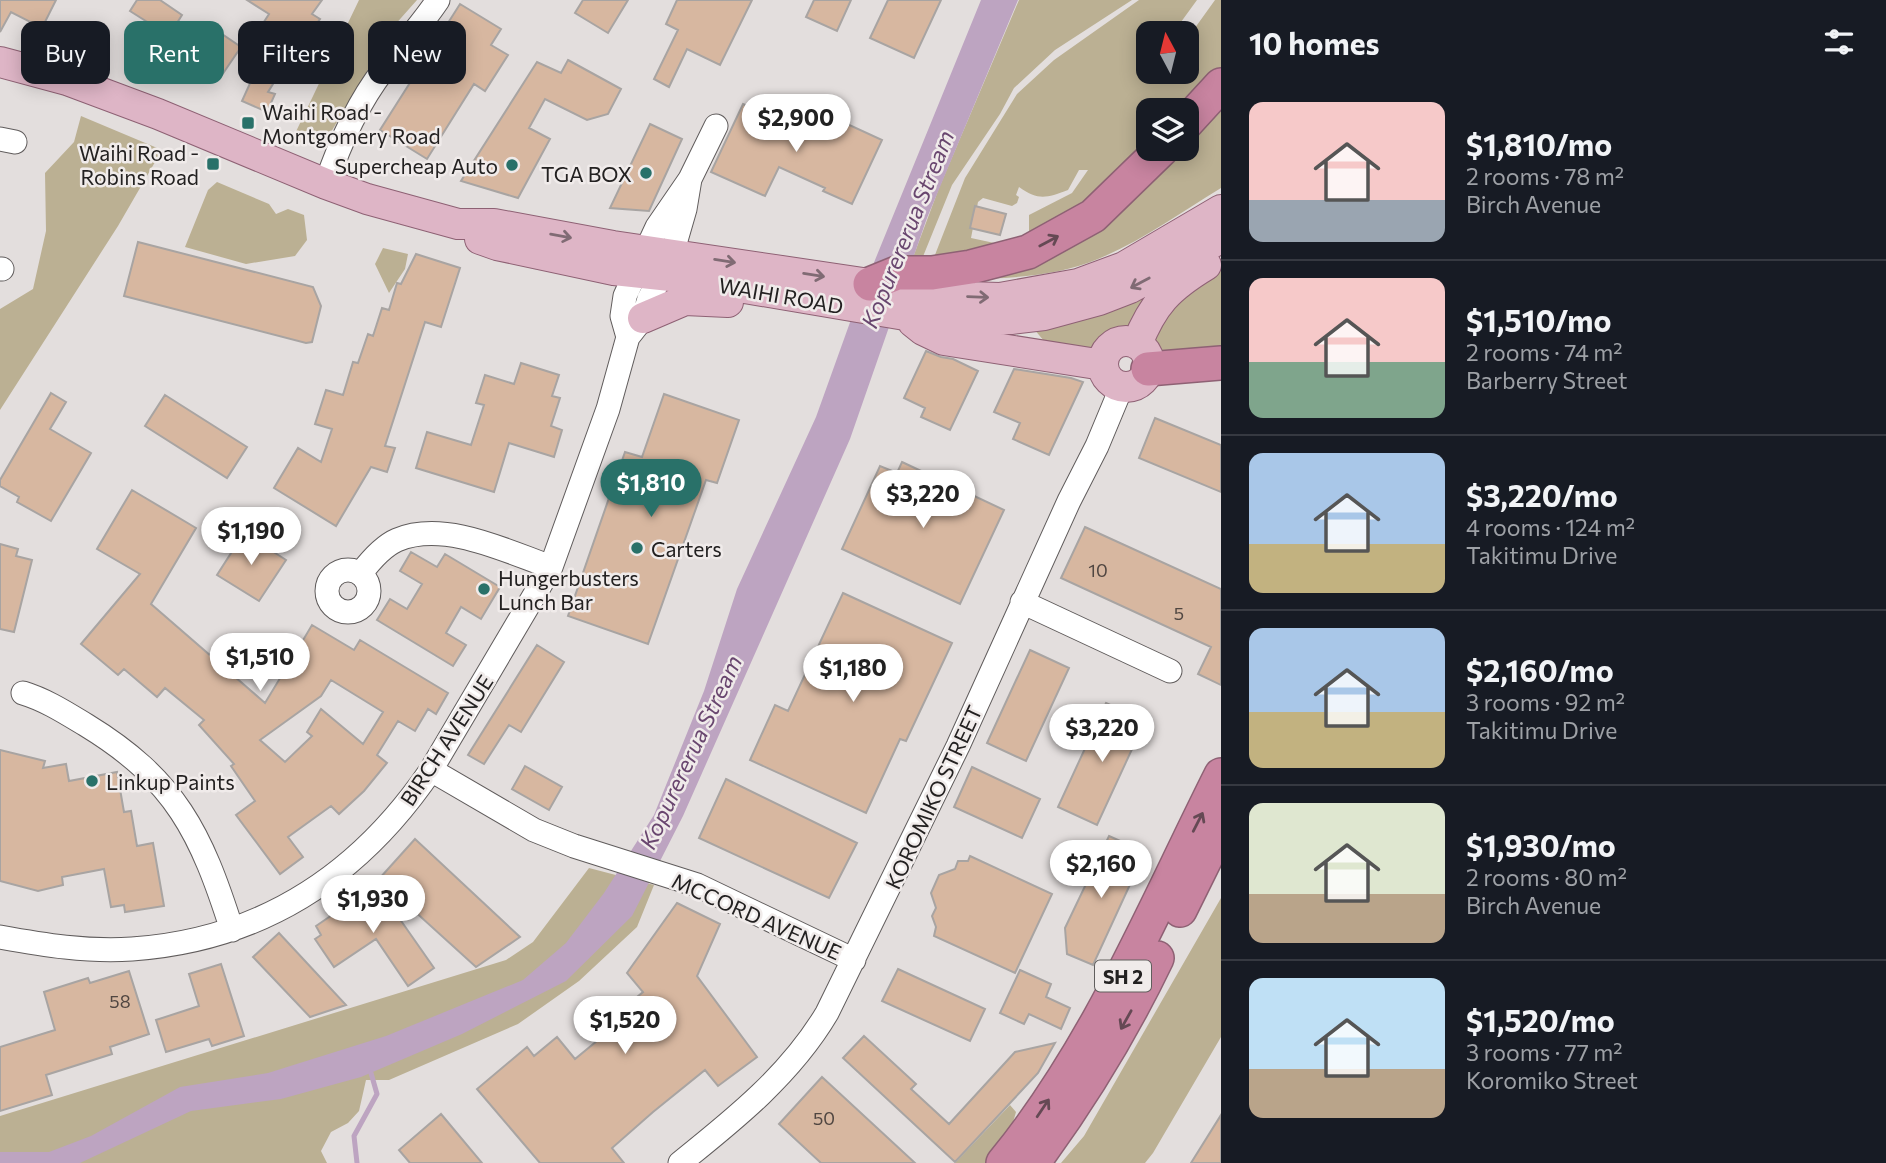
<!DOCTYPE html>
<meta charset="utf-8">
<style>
:root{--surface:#171b24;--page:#20242c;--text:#f1f3f6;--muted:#9ea1a6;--line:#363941;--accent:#297169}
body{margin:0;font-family:Commissioner,sans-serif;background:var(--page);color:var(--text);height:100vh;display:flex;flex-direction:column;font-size:26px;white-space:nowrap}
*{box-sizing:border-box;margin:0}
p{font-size:23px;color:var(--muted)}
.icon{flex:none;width:38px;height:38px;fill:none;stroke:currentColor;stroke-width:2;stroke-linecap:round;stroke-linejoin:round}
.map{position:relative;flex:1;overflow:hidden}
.sheet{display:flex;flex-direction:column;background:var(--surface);width:665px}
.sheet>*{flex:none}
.top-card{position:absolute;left:21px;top:21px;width:665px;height:63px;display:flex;gap:14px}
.needle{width:46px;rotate:353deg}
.buttons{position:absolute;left:1136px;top:21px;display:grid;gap:14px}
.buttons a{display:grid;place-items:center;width:63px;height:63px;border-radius:14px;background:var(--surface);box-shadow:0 4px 18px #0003;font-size:35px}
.price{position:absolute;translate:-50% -60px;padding:0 16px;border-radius:24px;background:#fff;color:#222;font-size:23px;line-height:46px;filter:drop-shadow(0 2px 4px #0008)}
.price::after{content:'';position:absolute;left:50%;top:42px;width:21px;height:16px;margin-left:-10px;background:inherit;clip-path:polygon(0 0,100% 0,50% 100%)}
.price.on{background:var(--accent);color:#fff}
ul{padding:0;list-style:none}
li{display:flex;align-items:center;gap:21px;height:175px;padding:0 28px}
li+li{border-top:2px solid var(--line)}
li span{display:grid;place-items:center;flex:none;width:196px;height:140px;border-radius:14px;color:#555}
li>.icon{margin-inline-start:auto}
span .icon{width:84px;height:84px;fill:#fffc;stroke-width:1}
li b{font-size:30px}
h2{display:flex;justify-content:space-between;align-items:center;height:84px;padding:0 28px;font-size:30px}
.chip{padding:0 24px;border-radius:14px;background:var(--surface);box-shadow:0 4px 18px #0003;font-size:24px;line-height:63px}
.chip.on{background:var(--accent);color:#fff}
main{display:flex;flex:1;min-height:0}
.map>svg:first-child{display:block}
.green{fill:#bbb093;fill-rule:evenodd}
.water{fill:#bda4c1}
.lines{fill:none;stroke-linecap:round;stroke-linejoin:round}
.stream{stroke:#bda4c1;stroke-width:5}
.building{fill:#d7b7a0;stroke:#a8a4a2;stroke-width:2;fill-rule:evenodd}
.minor-casing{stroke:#605c5c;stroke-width:25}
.major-casing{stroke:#8e6174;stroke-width:32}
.highway-casing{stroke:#8e6174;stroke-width:36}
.minor{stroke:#fff;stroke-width:23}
.major{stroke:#deb5c6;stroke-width:30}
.highway{stroke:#c884a0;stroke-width:33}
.oneway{stroke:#806b74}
.oneway2{stroke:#654954}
.poi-dot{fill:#297169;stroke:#f0ebea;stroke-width:2.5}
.labels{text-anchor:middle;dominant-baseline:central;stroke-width:5;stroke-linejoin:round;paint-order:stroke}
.number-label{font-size:18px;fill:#504641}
.shield{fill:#f0ebea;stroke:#605e5d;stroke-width:2}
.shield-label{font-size:19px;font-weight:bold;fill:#232121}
.poi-label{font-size:21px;fill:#232121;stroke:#f0ebea;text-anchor:start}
.street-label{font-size:21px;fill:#232121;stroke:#f0ebea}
.water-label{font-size:23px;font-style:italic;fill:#69466f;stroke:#f0ebea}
</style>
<main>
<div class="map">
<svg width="1221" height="1163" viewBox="0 0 1221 1163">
<rect width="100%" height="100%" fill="#e3dedd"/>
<!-- green -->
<path class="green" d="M359,0H417L393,27L324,144L291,142Z
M1019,0H1132L1055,50L1014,88L1000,114L952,185L922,259L912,260L939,188Z
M1139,0H1197L1173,33H1148V72H1186L1187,39L1215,0H1221V70L1182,110H1148V146L1112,189L1005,248L933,260L965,178L1017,94L1054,60ZM1079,170H1088L1072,193L1029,215V234L999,244L971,238L978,202L983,198L1012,206L1017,203L1019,197L1016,195L1019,187C1039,201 1046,198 1068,190Z
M1221,98V188C1181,212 1142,241 1098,259C1057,276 1009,279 965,279L1172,149H1186L1187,134Z
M81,116L162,150L118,226L0,410V309L33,289L46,231L45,173L74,142Z
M217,182L269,204L276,214L288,209L304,215L307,240L295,256L246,264L185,247L208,190Z
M383,248L408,254L405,269L389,293L375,264Z
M1221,263V350L1164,352L1154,345L1150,337C1165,310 1194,279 1221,263Z
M1166,283L1130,326C1108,327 1099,336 1088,355L1044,341L1034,329L1088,319L1125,305Z
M589,868L654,885L637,927L579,981L518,1024L389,1080H366L359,1111L348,1123L331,1132L321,1151L327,1163H0V1116L506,960L533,942Z
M1221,898V1037L1153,1153L1145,1163H1061L1084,1136Z
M1010,1105L1016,1112C1011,1132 1002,1148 986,1163H955Z"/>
<!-- water -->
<path class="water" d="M981,0H1018L927,218L850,439L683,816L632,916L566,981L462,1034L361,1077L281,1099L191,1111L80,1163H0V1152H49L91,1136L180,1087L268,1073L386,1036L523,980L566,943L604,893L654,815L704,691L737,589L816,417L853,314Z"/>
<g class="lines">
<!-- stream -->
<path class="stream" d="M357,1163L354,1136L377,1094L371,1073"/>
</g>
<!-- building -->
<path class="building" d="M0,0H56L42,28L11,12L0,32Z
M137,0H160L182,15L177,23L198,37L203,29L213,36L216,30L241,47L222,75L211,68L213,64L190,49L176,70L155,55L150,63L134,52L152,25L130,11Z
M247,0H322L312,14L320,19L305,40L294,32L291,37L283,32L280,37L262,25L269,14Z
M583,0H628L608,33L575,13Z
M677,0H752L720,65L687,49L669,87L654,79L678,30L666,24Z
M814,0H851L837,31L806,17Z
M888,0H941L914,58L870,38Z
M460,4L501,29L491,45L508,55L485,91L474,84L427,159L380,130Z
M262,51L285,65L268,92L275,94L267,112L242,101L257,68L253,65Z
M568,60L621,89L608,114L587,120L545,99L529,128L550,139L518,198L461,181L537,62L561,73Z
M743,104L819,139L830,116L882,140L852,204L823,191L825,188L779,167L765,196L711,172Z
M650,124L682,139L649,211L610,208Z
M975,206L1006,214L1000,235L970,228Z
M138,242L313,287L321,306L312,342L306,343L124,296Z
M416,254L460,268L441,327L425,322L385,446L395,448L387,472L371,467L336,526L274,488L298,448L321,462L332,429L315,424L326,390L343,395L353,362L358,363L368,334L373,336L382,308L389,310L397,283L401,284Z
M926,351L941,357L953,359L978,371L950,430L921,417L925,408L904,398Z
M521,363L559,375L552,396L560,398L551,426L562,430L554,457L509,443L494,492L416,468L427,432L471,445L484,405L476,403L485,375L514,384Z
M1014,369L1071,378L1083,382L1049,455L1013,439L1020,423L994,412Z
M51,393L66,402L50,429L91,453L51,521L17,502L19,497L0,486V480Z
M664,394L739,420L717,483L706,480L648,644L568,616L625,452L642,457Z
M165,395L247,447L227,478L145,426Z
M1155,418L1221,445V492L1139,458Z
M902,462L1004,510L960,604L842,549L880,466L897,473Z
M132,490L196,528L151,604L265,703L282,675L271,669L282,651L293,657L312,625L354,650L360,640L448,693L436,714L428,709L415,731L398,721L377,755L387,763L364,791L339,814L331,806L288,837L303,857L280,874L236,815L255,801L231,766L234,764L199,725L204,720L165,688L157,697L124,669L118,675L81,644L140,574L97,549ZM331,680L383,712L363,744L321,709L307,732L312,736L285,762L260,740L321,696Z
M1085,527L1221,589V685L1198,674L1211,647L1061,578Z
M244,533L286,560L259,601L217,575Z
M0,544L18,549L16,556L32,560L14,632L0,629Z
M411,552L437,567L445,554L500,587L481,619L461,607L446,633L466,645L453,666L377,620L390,599L407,609L422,584L400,571Z
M843,593L952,643L906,741L900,739L866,813L750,760L775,705L788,711Z
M537,645L564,662L521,732L509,725L484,764L468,755Z
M1030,650L1069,668L1026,761L987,743Z
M1106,703L1145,721L1097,825L1058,807Z
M0,750L45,761L43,768L66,764L69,781L117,772L124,812L131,811L137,846L153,843L164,906L125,912L124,905L111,907L104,869L62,877L63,885L38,891L0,881Z
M525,766L562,787L549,810L512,789Z
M972,767L1040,799L1022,838L954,807Z
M726,779L857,843L829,898L699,838Z
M1109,836L1145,852L1093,965L1067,954L1065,928Z
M415,839L520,937L476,967L379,879Z
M970,856L1052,894L1015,973L934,936L936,927L932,916L936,908L931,893L939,875L955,869L958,861H968Z
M376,885L434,968L408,986L376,939L334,967L315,939L321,935L316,926Z
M677,903L720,924L697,976L757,1057L718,1086L705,1070L653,1112L612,1148L624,1163H540L477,1089L527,1047L534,1056L557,1037L575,1059L609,1031V1020L643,992L627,973Z
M279,933L346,1005L310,1017L253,957Z
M221,964L244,1036L212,1046L209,1039L166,1052L156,1020L199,1006L189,974Z
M898,969L985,1009L970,1041L882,1001Z
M1020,970L1051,984L1046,997L1070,1008L1061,1029L1029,1014L1024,1024L1000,1013Z
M129,971L149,1034L110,1047L112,1054L46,1075L52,1095L0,1111V1047L55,1030L44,992L88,978L90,983Z
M864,1036L916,1084L911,1089L949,1124L1015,1052L1055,1043L1038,1073L955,1162L843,1058Z
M822,1077L915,1163H821L779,1124Z
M441,1114L482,1163H410L399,1150Z
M1221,1115V1163H1191Z"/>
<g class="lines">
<defs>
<path id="minor" d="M0,139L15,142
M326,184C340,142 357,104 384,69C402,46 422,24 438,0
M0,269H2
M628,337L622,316L625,296L657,227L690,179L716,126
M327 591a21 21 0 1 1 42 0a21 21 0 1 1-42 0Z
M361,573C371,560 383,546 397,540C444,520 506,551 551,567
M1022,602L1170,671
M23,693C46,700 66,713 86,725C176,780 201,833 232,930
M431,770L534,830L574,846L697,885L854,960
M0,937C44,945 87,952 132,949C262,940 359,876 431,770L551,567L608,409L628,337L643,318L649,299L672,254L685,209L690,179
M680,1163C735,1119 791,1074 827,1013L958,746L1069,501L1097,446L1122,386"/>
<path id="major" d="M0,62L67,80L158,114L326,184L367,199L458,224H494L613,246L910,290L965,297L1000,298L1078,284L1124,267L1221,210
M480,239L497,245L614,270L680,277L905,315L964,320L1011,319L1044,315L1099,300L1130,288L1221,238
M643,318L685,300L728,302
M913,322L923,330L944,340L1103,365
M1103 364a23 23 0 1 1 46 0a23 23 0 1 1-46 0Z
M1137,344C1153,304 1168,288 1206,265"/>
<path id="highway" d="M1186,123L1221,85
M870,284L897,273H932L971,267L1028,252L1093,216L1162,149
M1148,369L1221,363
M1180,910L1221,827
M1003,1163C1098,1047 1154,908 1221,775
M1033,1163C1081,1098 1122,1031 1157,958"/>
</defs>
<!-- minor casing -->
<use href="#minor" class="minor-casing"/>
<!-- major casing -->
<use href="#major" class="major-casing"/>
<!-- highway casing -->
<use href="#highway" class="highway-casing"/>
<!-- minor -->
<use href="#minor" class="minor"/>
<!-- major -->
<use href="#major" class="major"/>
<!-- highway -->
<use href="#highway" class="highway"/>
</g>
<!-- one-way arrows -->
<defs><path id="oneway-shaft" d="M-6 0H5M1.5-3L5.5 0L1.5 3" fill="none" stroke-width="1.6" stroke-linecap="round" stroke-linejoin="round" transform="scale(1.75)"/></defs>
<g class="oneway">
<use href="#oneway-shaft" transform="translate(561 236) rotate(10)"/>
<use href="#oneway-shaft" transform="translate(725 261) rotate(9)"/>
<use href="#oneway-shaft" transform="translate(814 275) rotate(9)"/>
<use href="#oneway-shaft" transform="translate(1140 283) rotate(152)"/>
<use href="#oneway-shaft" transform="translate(978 297) rotate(2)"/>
</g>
<g class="oneway2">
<use href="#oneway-shaft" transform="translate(1049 241) rotate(-28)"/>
<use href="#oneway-shaft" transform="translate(1198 822) rotate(-63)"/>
<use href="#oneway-shaft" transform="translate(1126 1020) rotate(119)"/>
<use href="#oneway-shaft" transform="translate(1043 1108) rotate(-56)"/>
</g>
<!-- markers -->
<g class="poi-dot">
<rect x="241" y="116" width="14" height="14" rx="3.5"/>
<rect x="206" y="157" width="14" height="14" rx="3.5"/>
<circle cx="512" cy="165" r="7"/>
<circle cx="646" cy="173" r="7"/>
<circle cx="637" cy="548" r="7"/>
<circle cx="484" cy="589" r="7"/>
<circle cx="92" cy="781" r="7"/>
</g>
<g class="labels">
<!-- number labels -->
<g class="number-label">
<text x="1098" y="570">10</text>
<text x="1179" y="613">5</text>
<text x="120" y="1001">58</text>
<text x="824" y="1118">50</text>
</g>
<!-- shield labels -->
<rect class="shield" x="1095" y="960.5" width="56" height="31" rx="5"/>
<g class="shield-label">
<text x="1123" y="976">SH 2</text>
</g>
<!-- poi labels -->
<g class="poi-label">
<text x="262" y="111">Waihi Road -<tspan x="262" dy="24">Montgomery Road</tspan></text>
<text x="199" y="152" text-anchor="end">Waihi Road -<tspan x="199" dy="24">Robins Road</tspan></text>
<text x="498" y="165" text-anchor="end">Supercheap Auto</text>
<text x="632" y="173" text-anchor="end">TGA BOX</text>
<text x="651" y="548">Carters</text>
<text x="498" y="577">Hungerbusters<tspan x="498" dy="24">Lunch Bar</tspan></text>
<text x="106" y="781">Linkup Paints</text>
</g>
<!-- street labels -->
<g class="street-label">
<text transform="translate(781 295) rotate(10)">WAIHI ROAD</text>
<text transform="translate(446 740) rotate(-57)">BIRCH AVENUE</text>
<text transform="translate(933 797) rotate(-65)">KOROMIKO STREET</text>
<text transform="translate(757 916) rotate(24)">MCCORD AVENUE</text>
</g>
<!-- water labels -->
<g class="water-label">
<text transform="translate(907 229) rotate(-68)">Kopurererua Stream</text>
<text transform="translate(690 752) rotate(-65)">Kopurererua Stream</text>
</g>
</g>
</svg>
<div class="buttons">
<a><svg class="needle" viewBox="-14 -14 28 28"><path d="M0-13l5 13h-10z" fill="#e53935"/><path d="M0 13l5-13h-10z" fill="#9ea1a6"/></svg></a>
<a><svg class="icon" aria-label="layers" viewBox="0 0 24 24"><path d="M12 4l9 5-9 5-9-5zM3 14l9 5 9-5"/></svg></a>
</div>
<b class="price" style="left:796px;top:154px">$2,900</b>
<b class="price on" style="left:651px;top:519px">$1,810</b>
<b class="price" style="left:923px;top:530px">$3,220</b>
<b class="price" style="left:251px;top:567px">$1,190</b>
<b class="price" style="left:260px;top:693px">$1,510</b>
<b class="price" style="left:853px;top:704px">$1,180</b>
<b class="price" style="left:1102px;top:764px">$3,220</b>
<b class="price" style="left:1101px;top:900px">$2,160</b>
<b class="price" style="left:373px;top:935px">$1,930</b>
<b class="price" style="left:625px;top:1056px">$1,520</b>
<div class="top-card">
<a class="chip">Buy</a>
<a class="chip on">Rent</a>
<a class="chip">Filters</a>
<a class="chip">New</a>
</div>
</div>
<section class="sheet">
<h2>10 homes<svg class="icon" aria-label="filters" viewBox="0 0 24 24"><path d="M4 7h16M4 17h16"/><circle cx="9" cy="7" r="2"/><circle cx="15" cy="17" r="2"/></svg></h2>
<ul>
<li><span style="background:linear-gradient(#f6c9c9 70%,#9aa5b1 0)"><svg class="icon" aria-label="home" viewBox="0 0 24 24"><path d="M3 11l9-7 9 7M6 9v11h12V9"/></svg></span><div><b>$1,810/mo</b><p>2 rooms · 78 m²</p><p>Birch Avenue</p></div></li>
<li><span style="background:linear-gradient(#f6c9c9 60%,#7fa58c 0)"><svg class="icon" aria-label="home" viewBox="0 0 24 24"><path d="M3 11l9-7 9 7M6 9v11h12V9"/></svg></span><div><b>$1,510/mo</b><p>2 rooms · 74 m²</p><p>Barberry Street</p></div></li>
<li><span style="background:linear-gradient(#a9c7e8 65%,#c2b280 0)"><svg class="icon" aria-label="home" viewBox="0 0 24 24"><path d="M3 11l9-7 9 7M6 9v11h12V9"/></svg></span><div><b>$3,220/mo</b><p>4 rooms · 124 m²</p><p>Takitimu Drive</p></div></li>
<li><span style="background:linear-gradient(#a9c7e8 60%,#c2b280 0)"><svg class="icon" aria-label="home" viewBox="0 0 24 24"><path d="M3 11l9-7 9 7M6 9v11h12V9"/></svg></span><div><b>$2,160/mo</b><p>3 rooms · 92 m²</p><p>Takitimu Drive</p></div></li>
<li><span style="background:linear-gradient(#dfe7d0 65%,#b9a48a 0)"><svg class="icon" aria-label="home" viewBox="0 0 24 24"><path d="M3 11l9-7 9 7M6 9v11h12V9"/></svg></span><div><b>$1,930/mo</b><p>2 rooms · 80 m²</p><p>Birch Avenue</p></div></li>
<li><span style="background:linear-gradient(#bfe0f5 65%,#b9a48a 0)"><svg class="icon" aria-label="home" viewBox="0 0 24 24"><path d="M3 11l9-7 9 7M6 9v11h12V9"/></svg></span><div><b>$1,520/mo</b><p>3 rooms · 77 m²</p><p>Koromiko Street</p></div></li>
</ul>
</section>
</main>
